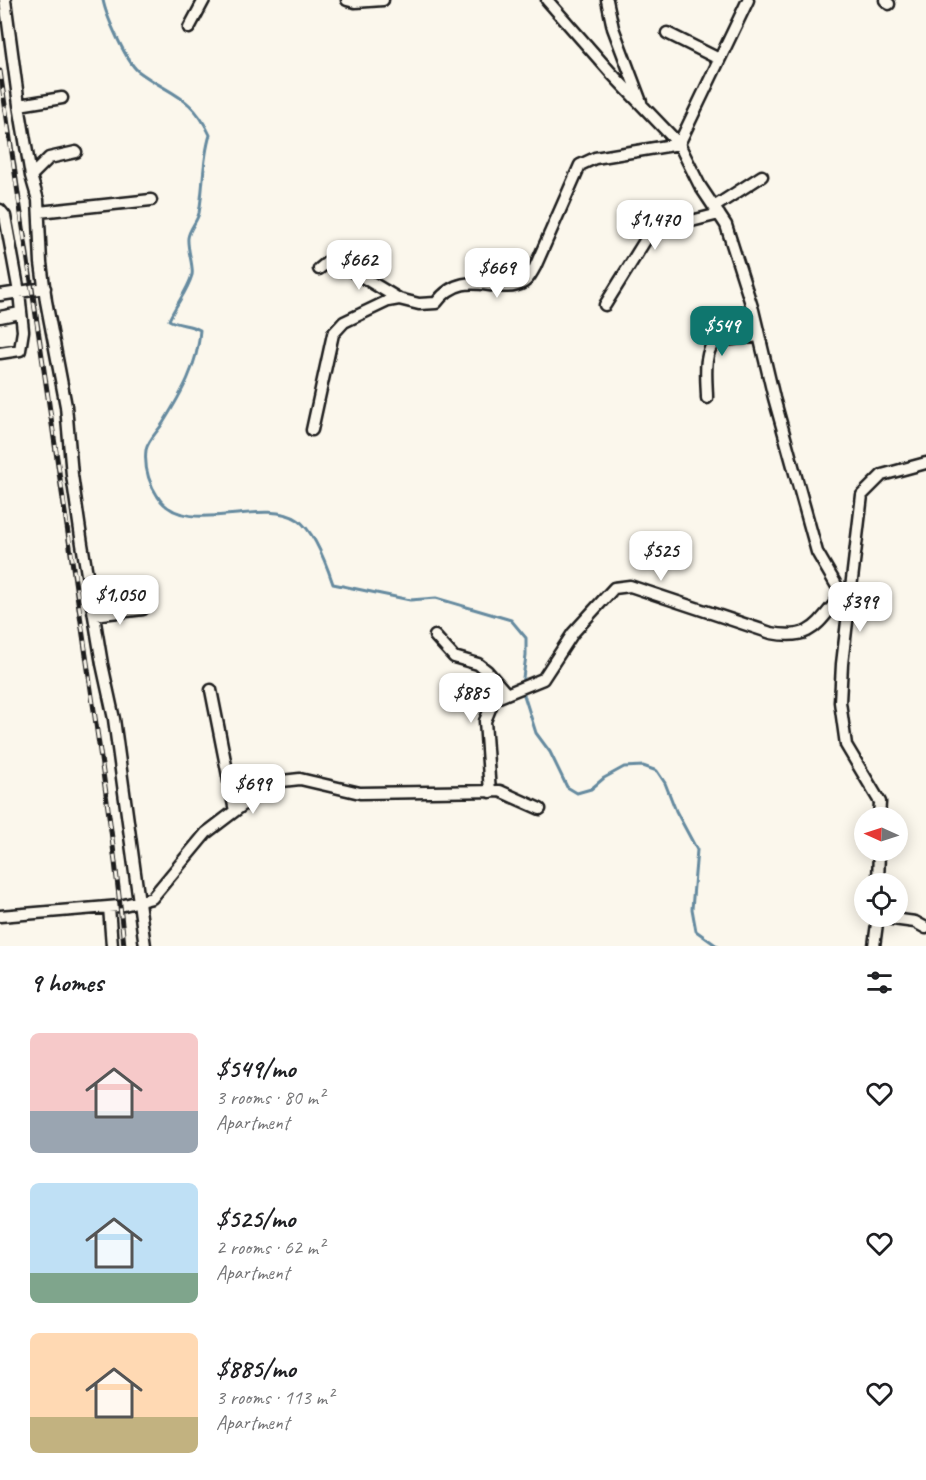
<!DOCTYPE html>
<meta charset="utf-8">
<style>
:root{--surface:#fff;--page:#f2f2f2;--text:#202124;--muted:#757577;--accent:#0f766e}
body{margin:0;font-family:Caveat,sans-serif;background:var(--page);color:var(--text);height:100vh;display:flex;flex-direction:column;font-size:22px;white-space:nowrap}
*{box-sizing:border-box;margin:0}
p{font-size:20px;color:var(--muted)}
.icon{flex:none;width:33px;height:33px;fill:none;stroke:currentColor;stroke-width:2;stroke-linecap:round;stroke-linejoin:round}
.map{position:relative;height:946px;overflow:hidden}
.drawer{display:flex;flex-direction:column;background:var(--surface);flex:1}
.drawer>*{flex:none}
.needle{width:39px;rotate:273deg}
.buttons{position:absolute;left:854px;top:807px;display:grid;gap:12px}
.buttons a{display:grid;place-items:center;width:54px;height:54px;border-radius:50%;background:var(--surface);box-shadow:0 3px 15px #0003;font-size:30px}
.price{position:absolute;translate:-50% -51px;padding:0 14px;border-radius:12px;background:#fff;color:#222;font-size:20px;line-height:39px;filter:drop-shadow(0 2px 3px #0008)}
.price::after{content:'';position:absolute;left:50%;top:36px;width:18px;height:14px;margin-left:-9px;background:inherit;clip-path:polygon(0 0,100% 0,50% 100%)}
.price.on{background:var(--accent);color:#fff}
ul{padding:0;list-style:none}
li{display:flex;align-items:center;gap:18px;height:150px;padding:0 30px}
li span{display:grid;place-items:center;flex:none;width:168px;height:120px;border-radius:9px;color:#555}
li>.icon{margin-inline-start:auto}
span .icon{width:72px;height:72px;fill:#fffc;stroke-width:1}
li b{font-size:26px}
h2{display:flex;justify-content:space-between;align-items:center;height:72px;padding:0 30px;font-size:26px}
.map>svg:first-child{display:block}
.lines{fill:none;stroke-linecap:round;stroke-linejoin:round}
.stream{stroke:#658a9f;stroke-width:3}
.street-casing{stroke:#1c1c1c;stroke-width:15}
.street{stroke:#fbf7ec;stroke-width:10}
.rail-casing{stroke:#1c1c1c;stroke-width:5}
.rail{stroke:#fbf7ec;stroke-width:3;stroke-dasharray:9;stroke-linecap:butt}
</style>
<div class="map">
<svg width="926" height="946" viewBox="0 0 926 946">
<rect width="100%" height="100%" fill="#fbf7ec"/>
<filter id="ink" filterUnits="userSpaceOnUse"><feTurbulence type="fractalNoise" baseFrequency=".0167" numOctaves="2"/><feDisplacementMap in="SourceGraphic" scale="12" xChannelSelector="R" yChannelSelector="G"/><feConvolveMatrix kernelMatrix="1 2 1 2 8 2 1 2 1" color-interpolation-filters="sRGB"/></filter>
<g filter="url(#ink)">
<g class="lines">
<!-- stream -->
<path class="stream" d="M103,0C106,16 126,61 138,71C170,95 192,95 210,135C202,161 204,186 199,213C197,222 189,229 188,238C187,250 194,266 192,275C187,292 176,304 169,320C180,326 189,324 200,330C198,365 181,394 163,423C158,431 148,440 146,450C144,468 148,482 158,497C185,539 262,496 298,520C314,531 327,566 333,584L410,600L436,598L511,620L526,638V656L522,685
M523,692L536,733L550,752L567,787L577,793L591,789L604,778L624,767L643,766L657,771L665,783L676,811L697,850L692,909L696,931L717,946"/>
<defs>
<path id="street" d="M5,0L19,105L31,176L38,200L41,263L46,301L66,406L72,475L82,544L102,664L114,719L145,946
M347,0L355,2L383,0
M547,0L612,74L679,144L700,186L726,225L753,310L774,398L817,552L849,607
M607,0L613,28L641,102
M885,0L889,4
M189,28L204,0
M667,33L719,59
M19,105L62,98
M679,144L748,0
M31,176L49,158L76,152
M714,207L762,176
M0,210L5,216L19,292L23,331L20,350L0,353
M39,212L151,200
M319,269L330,260L336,261L399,299
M0,295L45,288
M605,305L646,239L660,229L719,214
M0,317L20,313
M707,398C707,382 702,352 716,341L759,336
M312,430L333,334L344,322L388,301L399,299L419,304L436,303C465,264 498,298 524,282C529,279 532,272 535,267L580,165L595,158L679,144
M94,615L143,609
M435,636L454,657L478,664L487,671L506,693
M211,690L235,811
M490,792L485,721L494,699L543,679L573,633L614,588L630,586L771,633C813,641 817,623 842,595
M879,818L880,802L846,745L840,702L842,664L862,495L882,475L926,463
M878,884L879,850
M109,907L112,946
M0,916L120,906L152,898L206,833L273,782L300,779L360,793L500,791L540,809
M878,917L915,922L926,928
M874,946L878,916"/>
</defs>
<!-- street casing -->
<use href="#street" class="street-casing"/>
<!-- street -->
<use href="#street" class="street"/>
<defs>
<path id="rail" d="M0,71C28,273 61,474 89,676C102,766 116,856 124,946"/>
</defs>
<!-- rail casing -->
<use href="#rail" class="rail-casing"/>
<!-- rail -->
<use href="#rail" class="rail"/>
</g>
</g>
</svg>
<div class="buttons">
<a><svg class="needle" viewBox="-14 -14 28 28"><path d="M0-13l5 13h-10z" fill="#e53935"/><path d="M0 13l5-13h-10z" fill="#757577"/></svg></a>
<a><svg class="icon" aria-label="locate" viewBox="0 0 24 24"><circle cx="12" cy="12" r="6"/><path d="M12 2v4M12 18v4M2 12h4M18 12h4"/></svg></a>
</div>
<b class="price" style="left:655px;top:251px">$1,470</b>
<b class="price" style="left:359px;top:291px">$662</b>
<b class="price" style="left:497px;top:299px">$669</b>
<b class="price on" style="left:722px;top:357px">$549</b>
<b class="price" style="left:661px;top:582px">$525</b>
<b class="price" style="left:120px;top:626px">$1,050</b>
<b class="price" style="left:860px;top:633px">$399</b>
<b class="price" style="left:471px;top:724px">$885</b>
<b class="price" style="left:253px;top:815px">$699</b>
</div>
<section class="drawer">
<h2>9 homes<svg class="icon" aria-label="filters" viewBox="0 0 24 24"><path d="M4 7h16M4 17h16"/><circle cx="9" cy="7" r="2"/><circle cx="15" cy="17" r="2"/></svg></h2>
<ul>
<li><span style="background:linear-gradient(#f6c9c9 65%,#9aa5b1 0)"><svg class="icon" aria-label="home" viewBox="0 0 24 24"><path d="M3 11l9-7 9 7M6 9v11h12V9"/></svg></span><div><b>$549/mo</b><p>3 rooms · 80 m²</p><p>Apartment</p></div><svg class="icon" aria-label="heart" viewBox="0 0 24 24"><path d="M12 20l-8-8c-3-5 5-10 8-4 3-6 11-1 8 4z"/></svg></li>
<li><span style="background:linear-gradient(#bfe0f5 75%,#7fa58c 0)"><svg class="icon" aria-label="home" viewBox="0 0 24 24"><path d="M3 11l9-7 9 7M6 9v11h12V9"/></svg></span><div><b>$525/mo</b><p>2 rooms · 62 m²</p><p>Apartment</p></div><svg class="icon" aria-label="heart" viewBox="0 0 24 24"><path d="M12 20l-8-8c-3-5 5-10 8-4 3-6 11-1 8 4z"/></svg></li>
<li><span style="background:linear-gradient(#ffd9b3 70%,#c2b280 0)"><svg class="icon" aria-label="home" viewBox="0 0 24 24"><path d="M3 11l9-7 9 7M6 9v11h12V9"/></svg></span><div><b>$885/mo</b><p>3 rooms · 113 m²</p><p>Apartment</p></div><svg class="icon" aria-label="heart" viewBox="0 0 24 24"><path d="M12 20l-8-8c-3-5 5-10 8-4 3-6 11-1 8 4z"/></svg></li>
</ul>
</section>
